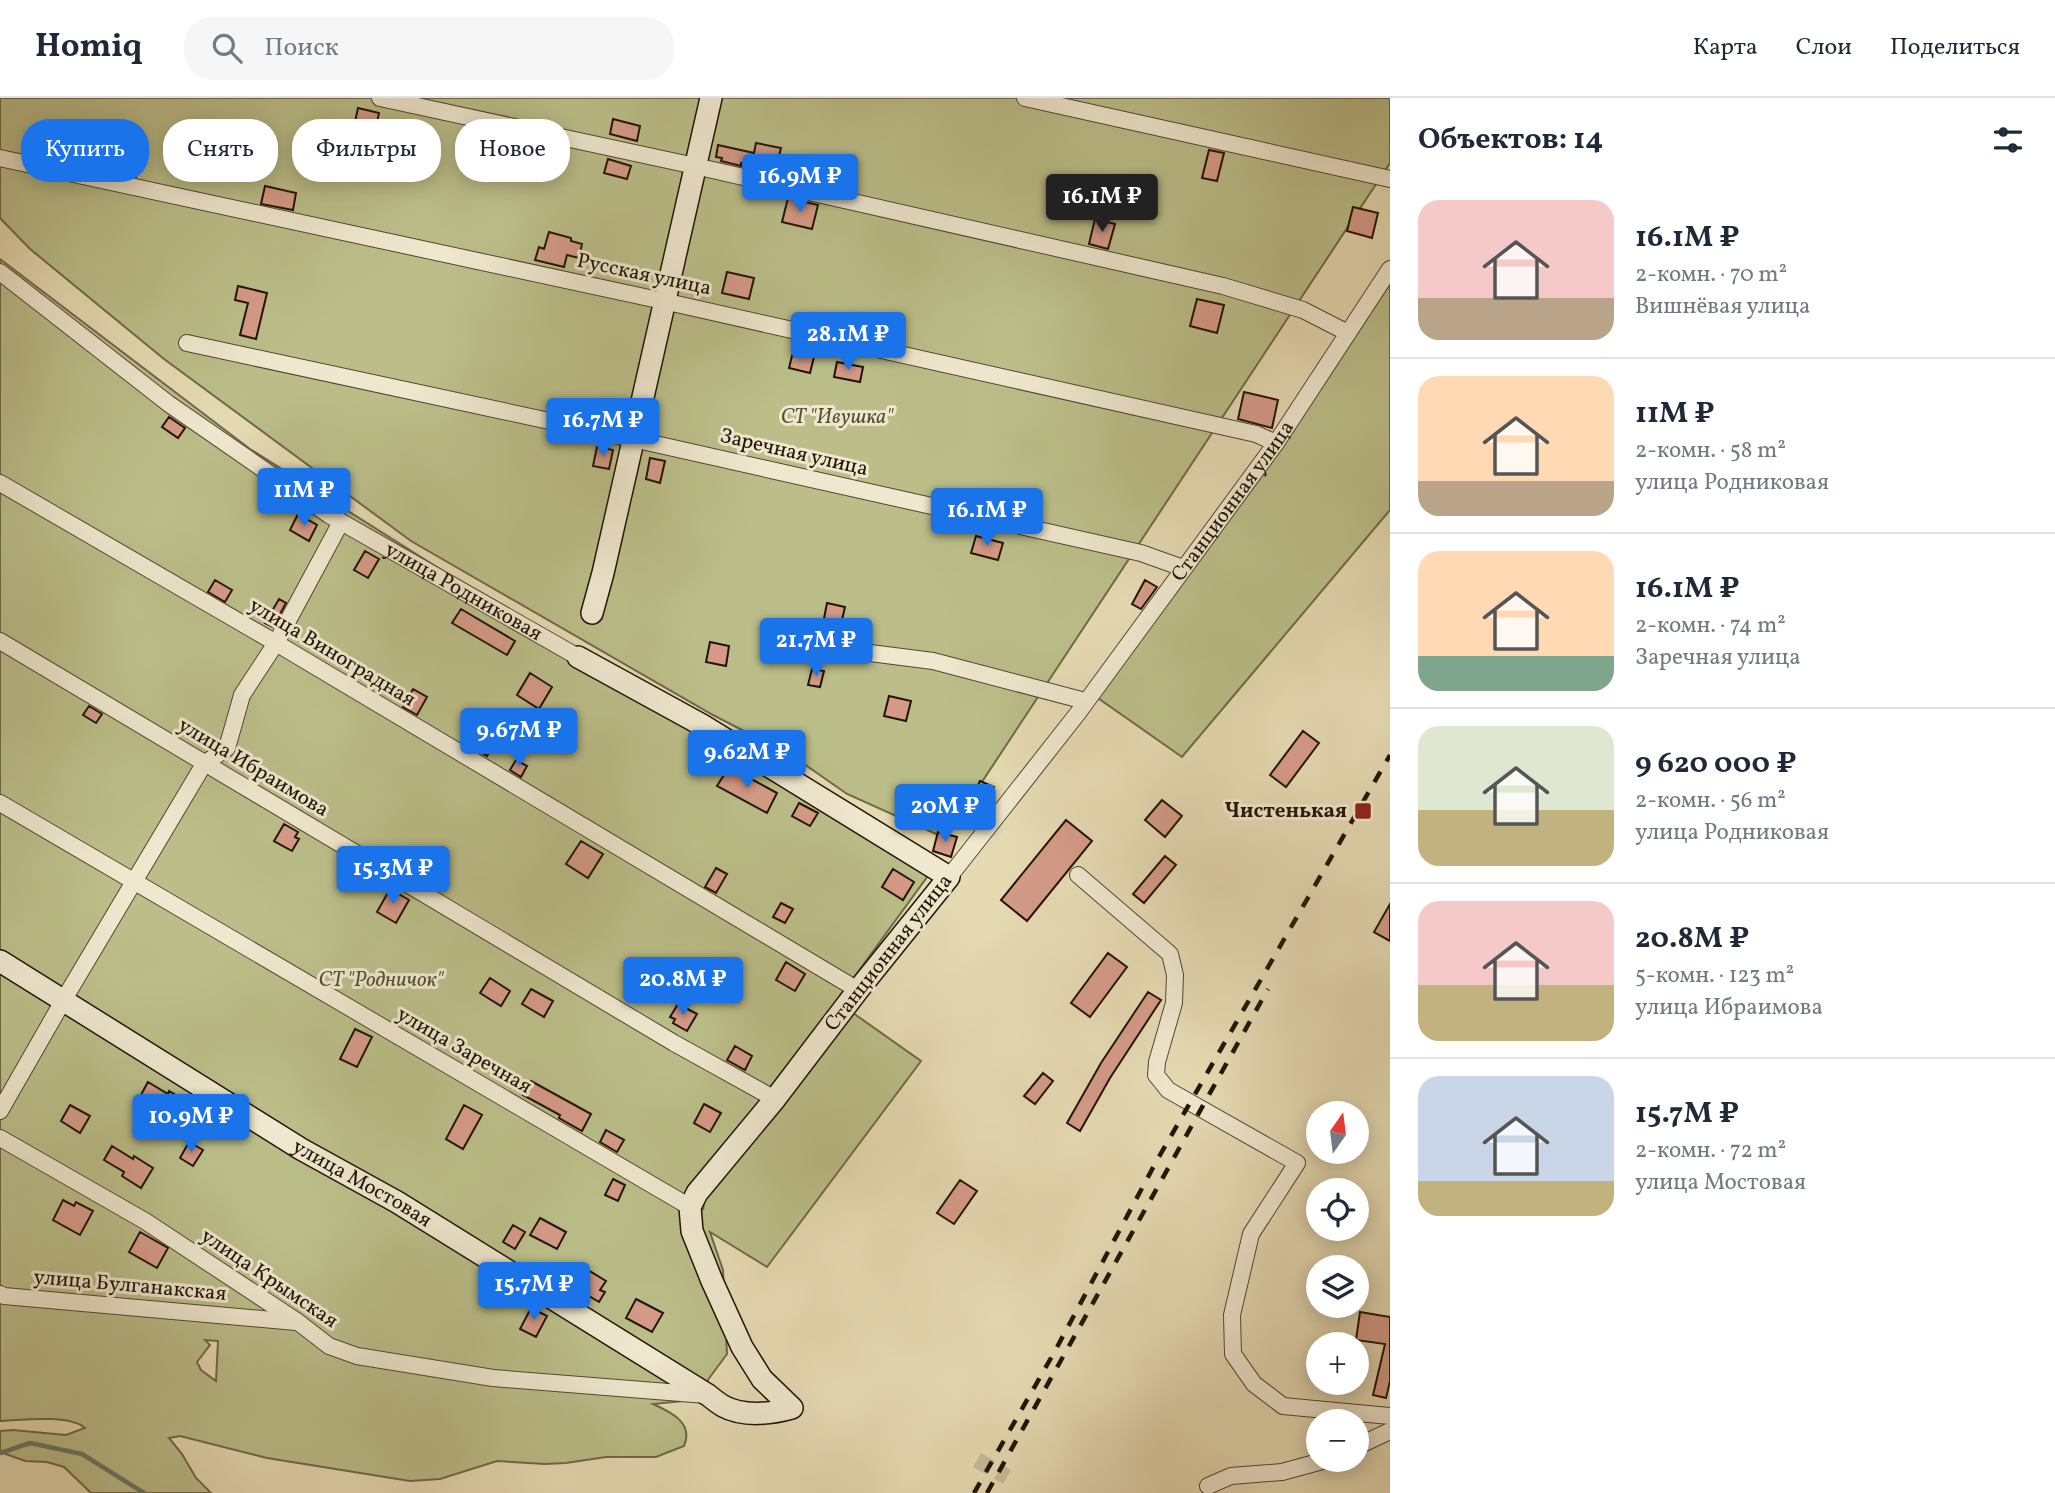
<!DOCTYPE html>
<html lang="ru">
<meta charset="utf-8">
<style>
:root{--surface:#fff;--page:#f6f6f7;--text:#1f2937;--muted:#747a83;--line:#e0e1e3;--accent:#1a73e8}
body{margin:0;font-family:Vollkorn,serif;background:var(--page);color:var(--text);height:100vh;display:flex;flex-direction:column;font-size:26px;white-space:nowrap}
*{box-sizing:border-box;margin:0}
p{font-size:23px;color:var(--muted)}
.icon{flex:none;width:38px;height:38px;fill:none;stroke:currentColor;stroke-width:2;stroke-linecap:round;stroke-linejoin:round}
.map{position:relative;flex:1;overflow:hidden}
.side{display:flex;flex-direction:column;background:var(--surface);width:665px}
.side>*{flex:none}
.banner{position:absolute;left:21px;top:21px;width:665px;height:63px;display:flex;gap:14px}
.needle{width:46px;rotate:14deg}
.controls{position:absolute;left:1306px;top:1003px;display:grid;gap:14px}
.controls a{display:grid;place-items:center;width:63px;height:63px;border-radius:50%;background:var(--surface);box-shadow:0 4px 18px #0003;font-size:35px}
.price{position:absolute;translate:-50% -60px;padding:0 16px;border-radius:7px;background:var(--accent);color:#fff;font-size:23px;line-height:46px;filter:drop-shadow(0 2px 4px #0008)}
.price::after{content:'';position:absolute;left:50%;top:42px;width:21px;height:16px;margin-left:-10px;background:inherit;clip-path:polygon(0 0,100% 0,50% 100%)}
.price.active{background:#222;color:#fff}
ul{padding:0;list-style:none}
li{display:flex;align-items:center;gap:21px;height:175px;padding:0 28px}
li+li{border-top:2px solid var(--line)}
li span{display:grid;place-items:center;flex:none;width:196px;height:140px;border-radius:21px;color:#555}
li>.icon{margin-inline-start:auto}
span .icon{width:84px;height:84px;fill:#fffc;stroke-width:1}
li b{font-size:30px}
h2{display:flex;justify-content:space-between;align-items:center;height:84px;padding:0 28px;font-size:30px}
.chip{padding:0 24px;border-radius:28px;background:var(--surface);box-shadow:0 4px 18px #0003;font-size:24px;line-height:63px}
.chip.active{background:var(--accent);color:#fff}
header{display:flex;align-items:center;gap:42px;box-sizing:border-box;height:98px;padding:0 35px;background:var(--surface);border-bottom:2px solid var(--line)}
header strong{font-size:33px}
nav{display:flex;gap:38px;margin-inline-start:auto;font-size:24px}
.search{width:490px;height:63px;background:var(--page);display:flex;align-items:center;gap:18px;box-sizing:border-box;padding:0 24px;border-radius:28px;color:var(--muted);font-size:26px}
main{display:flex;flex:1;min-height:0}
.map>svg:first-child{display:block}
.green{fill:#bbbe89;stroke:#6e6946;stroke-width:2;fill-rule:evenodd}
.lines{fill:none;stroke-linecap:round;stroke-linejoin:round}
.stream{stroke:#687867;stroke-width:4.5}
.building{fill:#d59b88;stroke:#221404;stroke-width:2}
.street-tunnel{stroke:#c9bc99;stroke-width:16;stroke-dasharray:16 8;stroke-linecap:butt}
.street-casing{stroke:#534630;stroke-width:18}
.secondary-casing{stroke:#221404;stroke-width:24}
.street{stroke:#efe7ce;stroke-width:16}
.secondary{stroke:#efe7ce;stroke-width:21}
.rail{stroke:#221404;stroke-width:4.5;stroke-dasharray:12 12;stroke-linecap:butt}
.poi-dot{fill:#8f2418;stroke:#efe7ce;stroke-width:2.5}
.labels{text-anchor:middle;dominant-baseline:central;stroke-width:6;stroke-linejoin:round;paint-order:stroke}
.street-label{font-size:21px;fill:#221404;stroke:#efe7ce}
.park-label{font-size:21px;font-style:italic;fill:#585033;stroke:#efe7ce}
.poi-label{font-size:21px;font-weight:bold;fill:#221404;stroke:#efe7ce;text-anchor:end}
</style>
<header>
<strong>Homiq</strong>
<div class="search"><svg class="icon" aria-label="search" viewBox="0 0 24 24"><circle cx="10" cy="10" r="6"/><path d="M15 15l6 6"/></svg>Поиск</div>
<nav><a>Карта</a><a>Слои</a><a>Поделиться</a></nav>
</header>
<main>
<div class="map">
<svg width="1390" height="1395" viewBox="0 0 1390 1395">
<rect width="100%" height="100%" fill="#e6dab3"/>
<filter id="stains"><feTurbulence type="fractalNoise" baseFrequency=".00286" numOctaves="4"/><feColorMatrix values="0 0 0 0 .2 0 0 0 0 .09 0 0 0 0 .02 0 0 0 .5 -.17"/></filter>
<radialGradient id="worn" r=".72"><stop offset=".6" stop-color="#630" stop-opacity="0"/><stop offset="1" stop-color="#630" stop-opacity=".3"/></radialGradient>
<!-- green -->
<path class="green" d="M0,0H1390V65L945,740L847,696L794,659L713,617L411,443L164,261L30,151L0,120Z
M0,161L250,351L552,542L930,775L697,1095L703,1112L707,1084L853,915L921,963L767,1169L710,1134L723,1172L727,1256L693,1302L653,1306C671,1314 694,1325 684,1348L656,1359H606L566,1365L545,1366L497,1363L440,1381L410,1383L267,1360L180,1338L169,1340L182,1356L196,1380L211,1395H91L64,1369L47,1364L25,1363L0,1354V1333L13,1332L66,1337L85,1330C69,1316 22,1322 0,1323ZM205,1242L218,1243L216,1283L201,1272L197,1264L210,1247Z
M1390,180V412L1182,659L1095,598Z"/>
<g class="lines">
<!-- stream -->
<path class="stream" d="M0,1355L30,1345L82,1356L144,1395"/>
</g>
<!-- building -->
<path class="building" d="M358,10L379,15L376,29L355,24Z
M613,21L640,28L637,43L610,36Z
M756,45L781,50L775,73L741,65V68L721,63L722,60L716,59L718,47L754,55Z
M1209,52L1224,55L1217,83L1202,80Z
M127,57L140,60L136,79L123,76Z
M608,61L631,68L627,81L604,75Z
M265,88L296,95L293,112L261,106Z
M788,100L818,107L812,131L782,124Z
M1353,109L1378,115L1372,140L1347,133Z
M1095,121L1115,126L1108,151L1089,146Z
M549,134L571,140V143L582,146L579,160L567,157L564,169L535,162L539,149L544,151Z
M727,174L754,180L749,201L722,195Z
M238,188L267,195L256,241L240,237L248,205L235,202Z
M1197,201L1224,207L1217,235L1190,228Z
M795,246L816,251L810,275L789,270Z
M837,264L863,269L860,284L834,279Z
M1244,294L1278,302L1272,330L1238,321Z
M169,319L185,330L178,340L162,329Z
M597,349L613,352L609,371L593,368Z
M650,360L665,363L660,385L646,381Z
M298,416L317,427L309,443L290,432Z
M976,438L1003,445L998,462L971,455Z
M365,453L379,461L368,480L354,472Z
M215,482L232,492L225,504L208,494Z
M1145,482L1157,489L1141,511L1132,506Z
M279,501L286,505L273,529L265,525Z
M827,505L845,509L838,539L821,536Z
M461,511L515,543L507,557L452,525Z
M710,544L729,548L726,568L706,564Z
M812,571L824,573L820,589L808,587Z
M530,575L552,589L539,611L517,597Z
M413,591L427,599L417,617L403,609Z
M889,598L911,603L906,623L884,618Z
M89,608L102,616L96,625L83,617Z
M1303,633L1319,645L1286,689L1270,677Z
M484,635L496,641L487,658L475,651Z
M516,662L527,668L521,679L510,672Z
M729,669L777,695L767,715L717,688Z
M980,683L994,689L985,709L970,703Z
M1162,702L1182,718L1165,739L1145,722Z
M799,705L818,715L810,728L792,718Z
M1066,722L1092,743L1027,823L1001,802Z
M284,726L298,734L295,739L299,741L292,753L274,743Z
M938,734L957,739L951,759L933,753Z
M581,743L603,756L588,780L566,766Z
M1165,758L1176,767L1144,805L1133,796Z
M716,770L727,776L716,795L705,789Z
M893,771L914,784L903,802L882,789Z
M390,791L409,802L396,825L377,814Z
M781,805L793,811L785,825L773,819Z
M1390,806V843L1374,834Z
M1108,855L1127,869L1090,919L1071,905Z
M786,864L805,876L795,893L776,882Z
M490,880L510,893L501,908L480,895Z
M531,891L553,903L544,919L522,906Z
M1148,894L1161,902L1110,980L1080,1033L1067,1025L1101,965Z
M678,906L697,916L687,933L673,925L675,921L670,919Z
M355,931L372,939L357,969L340,961Z
M735,948L752,958L745,972L727,962Z
M1043,975L1053,983L1035,1006L1024,998Z
M531,983L591,1016L582,1033L559,1020L560,1017L523,997Z
M148,984L168,996L169,993L191,1006L181,1024L154,1009L152,1012L137,1004Z
M704,1006L721,1015L710,1034L694,1025Z
M70,1007L90,1018L80,1035L61,1023Z
M464,1007L482,1017L463,1051L446,1041Z
M606,1032L624,1042L617,1054L600,1044Z
M189,1044L203,1052L193,1068L180,1060Z
M112,1048L133,1061L134,1058L153,1070L141,1090L122,1078L124,1074L104,1062Z
M613,1081L625,1087L618,1103L605,1097Z
M960,1082L977,1093L954,1126L937,1115Z
M63,1102L74,1108L76,1104L93,1113L80,1137L53,1122Z
M540,1120L566,1134L557,1151L530,1137Z
M513,1127L525,1134L515,1151L503,1144Z
M140,1134L168,1150L157,1170L129,1154Z
M583,1169L606,1183L600,1192L605,1194L599,1204L572,1188Z
M499,1183L509,1189L498,1208L488,1203Z
M636,1201L663,1215L652,1234L626,1220Z
M531,1210L547,1218L536,1239L520,1231Z
M1360,1214L1390,1219V1283L1386,1300L1373,1297L1385,1246L1356,1242Z"/>
<g class="lines">
<!-- street-tunnel -->
<path class="street-tunnel" d="M977,1362L1007,1379"/>
<defs>
<g id="street">
<path d="M380,0L695,68L1223,188L1303,212L1348,235"/>
<path d="M1025,0L1390,81"/>
<path d="M0,60L663,203L1256,336L1276,345"/>
<path id="s1" d="M0,174L169,306L329,417L578,559"/>
<path d="M187,245L633,341L1141,455L1183,470"/>
<path d="M0,385L276,545L858,892"/>
<path d="M0,543L674,945L775,1001"/>
<path d="M776,543L933,563L1085,603"/>
<path d="M0,705L690,1109"/>
<path d="M1078,777L1170,856L1175,877L1174,905L1157,964L1156,977L1168,992L1297,1065L1251,1136L1232,1217L1233,1256L1254,1286L1283,1308L1390,1318"/>
<path id="s2" d="M949,779L1078,615L1276,345L1390,171"/>
<path d="M0,1013L63,903L204,666L227,650L242,597L276,545L341,424"/>
<path d="M0,1040L145,1123L298,1224L329,1248L357,1258L493,1280L706,1297"/>
<path d="M0,1196L4,1198L296,1224"/>
<path d="M1356,1349L1390,1333"/>
<path d="M1208,1388L1231,1378L1282,1374L1326,1362"/>
</g>
<g id="secondary">
<path d="M592,515L603,475L711,0"/>
<path id="s3" d="M0,863L301,1051L397,1104L708,1297C713,1301 718,1305 723,1308C743,1319 771,1316 792,1310L762,1281L742,1249L712,1183L692,1133L690,1109L697,1095L775,1001L858,892L949,779L702,627L578,559"/>
</g>
</defs>
<!-- street casing -->
<use href="#street" class="street-casing"/>
<!-- secondary casing -->
<use href="#secondary" class="secondary-casing"/>
<!-- street -->
<use href="#street" class="street"/>
<!-- secondary -->
<use href="#secondary" class="secondary"/>
<!-- rail -->
<path class="rail" d="M974,1395L1055,1253L1156,1064L1390,657
M987,1395L1268,891"/>
</g>
<!-- markers -->
<rect class="poi-dot" x="1354" y="704" width="18" height="18" rx="3.5"/>
<g class="labels">
<!-- street labels -->
<g class="street-label">
<text transform="translate(644 177) rotate(12)">Русская улица</text>
<text transform="translate(794 355) rotate(13)">Заречная улица</text>
<text stroke="none"><textPath href="#s2" startOffset="471">Станционная улица</textPath></text>
<text stroke="none"><textPath href="#s1" startOffset="564">улица Родниковая</textPath></text>
<text transform="translate(332 555) rotate(31)">улица Виноградная</text>
<text transform="translate(253 670) rotate(31)">улица Ибраимова</text>
<text transform="translate(889 855) rotate(-52)">Станционная улица</text>
<text transform="translate(464 953) rotate(30)">улица Заречная</text>
<text stroke="none"><textPath href="#s3" startOffset="425">улица Мостовая</textPath></text>
<text transform="translate(269 1181) rotate(34)">улица Крымская</text>
<text transform="translate(130 1188) rotate(5)">улица Булганакская</text>
</g>
<!-- park labels -->
<g class="park-label">
<text x="837" y="319">СТ "Ивушка"</text>
<text x="381" y="882">СТ "Родничок"</text>
</g>
<!-- poi labels -->
<g class="poi-label">
<text x="1347" y="713">Чистенькая</text>
</g>
</g>
<rect width="100%" height="100%" filter="url(#stains)"/>
<rect width="100%" height="100%" fill="url(#worn)"/>
</svg>
<div class="controls">
<a><svg class="needle" viewBox="-14 -14 28 28"><path d="M0-13l5 13h-10z" fill="#e53935"/><path d="M0 13l5-13h-10z" fill="#747a83"/></svg></a>
<a><svg class="icon" aria-label="locate" viewBox="0 0 24 24"><circle cx="12" cy="12" r="6"/><path d="M12 2v4M12 18v4M2 12h4M18 12h4"/></svg></a>
<a><svg class="icon" aria-label="layers" viewBox="0 0 24 24"><path d="M12 4l9 5-9 5-9-5zM3 14l9 5 9-5"/></svg></a>
<a>+</a>
<a>−</a>
</div>
<b class="price" style="left:800px;top:116px">16.9M ₽</b>
<b class="price active" style="left:1102px;top:136px">16.1M ₽</b>
<b class="price" style="left:848px;top:274px">28.1M ₽</b>
<b class="price" style="left:603px;top:360px">16.7M ₽</b>
<b class="price" style="left:304px;top:430px">11M ₽</b>
<b class="price" style="left:987px;top:450px">16.1M ₽</b>
<b class="price" style="left:816px;top:580px">21.7M ₽</b>
<b class="price" style="left:519px;top:670px">9.67M ₽</b>
<b class="price" style="left:747px;top:692px">9.62M ₽</b>
<b class="price" style="left:945px;top:746px">20M ₽</b>
<b class="price" style="left:393px;top:808px">15.3M ₽</b>
<b class="price" style="left:683px;top:919px">20.8M ₽</b>
<b class="price" style="left:191px;top:1056px">10.9M ₽</b>
<b class="price" style="left:534px;top:1224px">15.7M ₽</b>
<div class="banner">
<a class="chip active">Купить</a>
<a class="chip">Снять</a>
<a class="chip">Фильтры</a>
<a class="chip">Новое</a>
</div>
</div>
<section class="side">
<h2>Объектов: 14<svg class="icon" aria-label="filters" viewBox="0 0 24 24"><path d="M4 7h16M4 17h16"/><circle cx="9" cy="7" r="2"/><circle cx="15" cy="17" r="2"/></svg></h2>
<ul>
<li><span style="background:linear-gradient(#f6c9c9 70%,#b9a48a 0)"><svg class="icon" aria-label="home" viewBox="0 0 24 24"><path d="M3 11l9-7 9 7M6 9v11h12V9"/></svg></span><div><b>16.1M ₽</b><p>2-комн. · 70 m²</p><p>Вишнёвая улица</p></div></li>
<li><span style="background:linear-gradient(#ffd9b3 75%,#b9a48a 0)"><svg class="icon" aria-label="home" viewBox="0 0 24 24"><path d="M3 11l9-7 9 7M6 9v11h12V9"/></svg></span><div><b>11M ₽</b><p>2-комн. · 58 m²</p><p>улица Родниковая</p></div></li>
<li><span style="background:linear-gradient(#ffd9b3 75%,#7fa58c 0)"><svg class="icon" aria-label="home" viewBox="0 0 24 24"><path d="M3 11l9-7 9 7M6 9v11h12V9"/></svg></span><div><b>16.1M ₽</b><p>2-комн. · 74 m²</p><p>Заречная улица</p></div></li>
<li><span style="background:linear-gradient(#dfe7d0 60%,#c2b280 0)"><svg class="icon" aria-label="home" viewBox="0 0 24 24"><path d="M3 11l9-7 9 7M6 9v11h12V9"/></svg></span><div><b>9 620 000 ₽</b><p>2-комн. · 56 m²</p><p>улица Родниковая</p></div></li>
<li><span style="background:linear-gradient(#f6c9c9 60%,#c2b280 0)"><svg class="icon" aria-label="home" viewBox="0 0 24 24"><path d="M3 11l9-7 9 7M6 9v11h12V9"/></svg></span><div><b>20.8M ₽</b><p>5-комн. · 123 m²</p><p>улица Ибраимова</p></div></li>
<li><span style="background:linear-gradient(#c9d6e8 75%,#c2b280 0)"><svg class="icon" aria-label="home" viewBox="0 0 24 24"><path d="M3 11l9-7 9 7M6 9v11h12V9"/></svg></span><div><b>15.7M ₽</b><p>2-комн. · 72 m²</p><p>улица Мостовая</p></div></li>
</ul>
</section>
</main>
